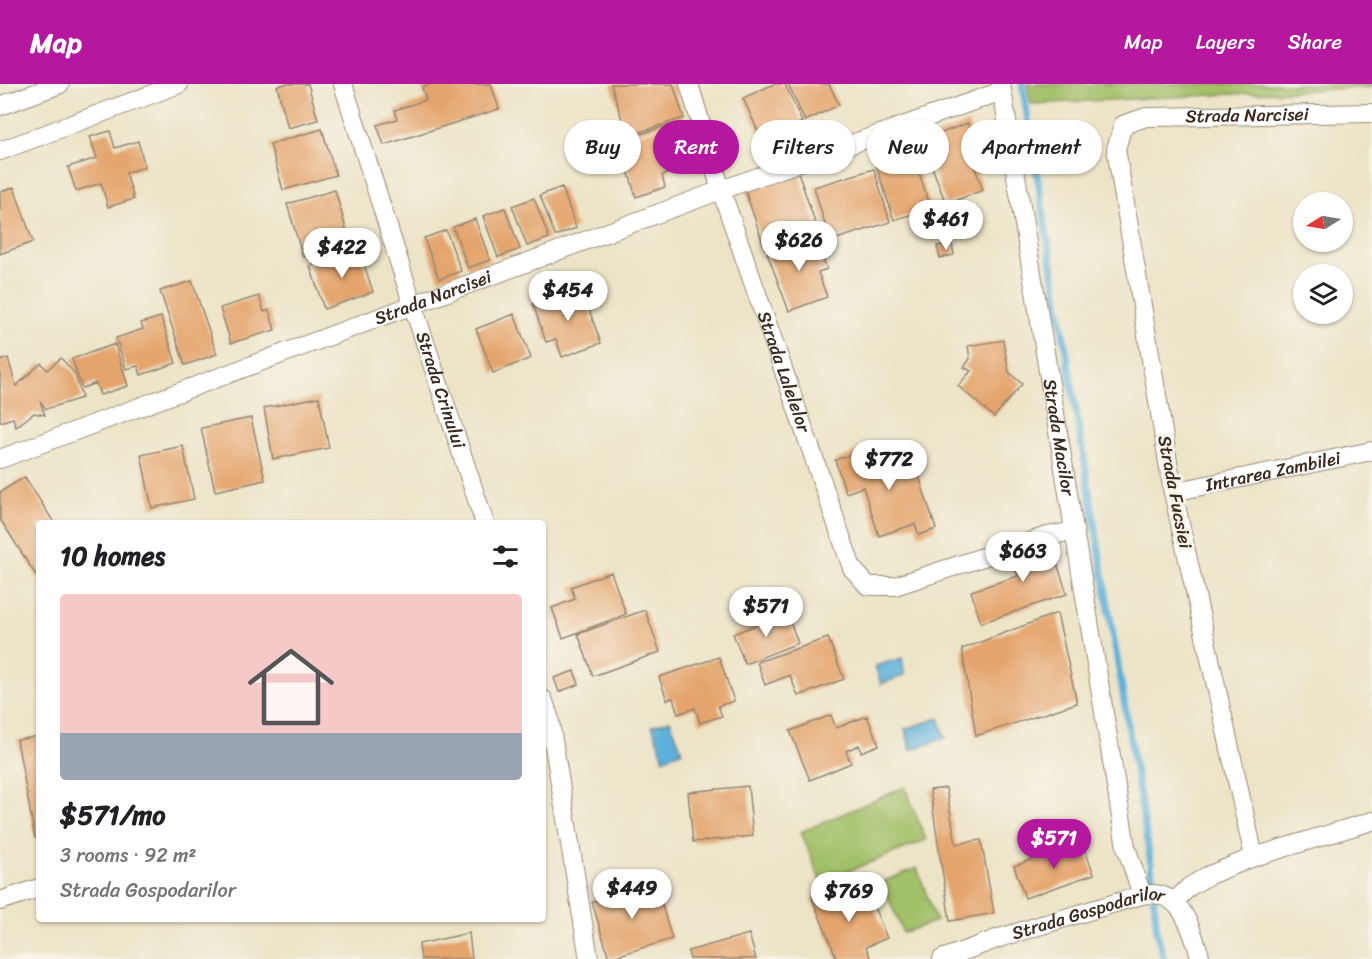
<!DOCTYPE html>
<meta charset="utf-8">
<style>
:root{--surface:#fff;--page:#f2f2f2;--text:#202124;--muted:#757577;--accent:#b5179e}
body{margin:0;font-family:Sriracha,sans-serif;background:var(--page);color:var(--text);height:100vh;display:flex;flex-direction:column;font-size:22px;white-space:nowrap}
*{box-sizing:border-box;margin:0}
p{font-size:20px;color:var(--muted)}
.icon{flex:none;width:33px;height:33px;fill:none;stroke:currentColor;stroke-width:2;stroke-linecap:round;stroke-linejoin:round}
.map{position:relative;flex:1;overflow:hidden}
.side{position:absolute;left:36px;top:436px;width:510px;height:402px;display:flex;flex-direction:column;background:var(--surface);border-radius:6px;box-shadow:0 2px 4px #0004}
.side>*{flex:none}
.banner{position:absolute;left:564px;top:36px;width:570px;height:54px;display:flex;gap:12px}
.needle{width:39px;rotate:259deg}
.fabs{position:absolute;left:1293px;top:108px;display:grid;gap:12px}
.fabs a{display:grid;place-items:center;width:60px;height:60px;border-radius:50%;background:var(--surface);box-shadow:0 2px 4px #0004;font-size:30px}
.price{position:absolute;translate:-50% -51px;padding:0 14px;border-radius:21px;background:#fff;color:#222;font-size:20px;line-height:39px;filter:drop-shadow(0 2px 3px #0008)}
.price::after{content:'';position:absolute;left:50%;top:36px;width:18px;height:14px;margin-left:-9px;background:inherit;clip-path:polygon(0 0,100% 0,50% 100%)}
.price.active{background:var(--accent);color:#fff}
ul{padding:0;list-style:none}
li{display:grid;align-content:center;gap:12px;height:318px;padding:0 24px}
li span{display:grid;place-items:center;height:186px;border-radius:6px;color:#555}
li>.icon{margin-inline-start:auto}
span .icon{width:108px;height:108px;fill:#fffc;stroke-width:1}
li b{font-size:26px}
h2{display:flex;justify-content:space-between;align-items:center;height:72px;padding:0 24px;font-size:26px}
.chip{padding:0 21px;border-radius:27px;background:var(--surface);box-shadow:0 2px 4px #0004;font-size:21px;line-height:54px}
.chip.active{background:var(--accent);color:#fff}
header{display:flex;align-items:center;gap:36px;box-sizing:border-box;height:84px;padding:0 30px;background:var(--accent);color:#fff}
header strong{font-size:28px}
nav{display:flex;gap:33px;margin-inline-start:auto;font-size:21px}
.map>svg:first-child{display:block}
.green{fill:#a2c067;stroke:#6e7542;stroke-width:1.5}
.water{fill:#5db0d9;stroke:#4c6d7c;stroke-width:1.5}
.lines{fill:none;stroke-linecap:round;stroke-linejoin:round}
.stream{stroke:#5db0d9;stroke-width:7}
.building{fill:#e4a46c}
.street-casing{stroke:#948772;stroke-width:20}
.street{stroke:#fff;stroke-width:18}
.labels{text-anchor:middle;dominant-baseline:central;stroke-width:6;stroke-linejoin:round;paint-order:stroke}
.street-label{font-size:18px;fill:#3b2a1e;stroke:#f7f3e8}
</style>
<header>
<strong>Map</strong>
<nav><a>Map</a><a>Layers</a><a>Share</a></nav>
</header>
<div class="map">
<svg width="1372" height="875" viewBox="0 0 1372 875">
<rect width="100%" height="100%" fill="#f7f3e8"/>
<filter id="ink" filterUnits="userSpaceOnUse"><feTurbulence type="fractalNoise" baseFrequency=".0167" numOctaves="2"/><feDisplacementMap in="SourceGraphic" scale="12" xChannelSelector="R" yChannelSelector="G"/><feConvolveMatrix kernelMatrix="1 2 1 2 8 2 1 2 1" color-interpolation-filters="sRGB"/></filter>
<filter id="wash" filterUnits="userSpaceOnUse"><feTurbulence type="fractalNoise" baseFrequency=".008" numOctaves="4" result="noise"/><feDisplacementMap in="SourceGraphic" scale="24" xChannelSelector="R" yChannelSelector="G"/><feGaussianBlur stdDeviation="1.35" result="paint"/><feColorMatrix in="noise" values="0 0 0 0 0 0 0 0 0 0 0 0 0 0 0 0 0 1.4 0 .05"/><feComposite in="paint" operator="in"/></filter>
<g filter="url(#wash)">
<rect width="100%" height="100%" fill="#ece4c6"/>
<!-- green -->
<path class="green" d="M1027,0H1372V3L1031,20Z
M905,703L926,756L821,798L801,748Z
M917,784L936,837L903,849L882,798Z"/>
<!-- water -->
<path class="water" d="M902,574L905,591L881,600L875,582Z
M939,634L946,654L911,666L905,645Z
M670,636L682,667L664,675L652,642Z"/>
<g class="lines">
<!-- stream -->
<path class="stream" d="M1022,0L1151,780L1157,850L1164,875"/>
</g>
<g id="blocks">
<!-- building -->
<path class="building" d="M285,0H308L318,36L288,44L277,2Z
M431,0H491L499,25L384,61L377,41L397,35L395,26L426,16L422,3Z
M611,0H673L684,34L627,52Z
M774,0H785L802,38L762,56L743,14Z
M788,0H829L839,21L805,37Z
M968,39L976,62L968,65L983,106L946,120L922,56Z
M669,41L673,54L665,57L672,88L662,91L665,103L636,113L619,57Z
M322,45L336,91L283,106L270,60Z
M110,47L115,64L138,57L145,83L126,89L134,115L108,123L101,99L76,107L68,83L97,74L90,53Z
M910,63L931,124L894,136L874,75Z
M874,85L890,138L830,157L814,103Z
M798,88L818,147L765,165L745,106Z
M14,103L33,158L0,170V108Z
M562,103L576,144L555,152L540,111Z
M335,106L350,159L303,173L287,120Z
M534,114L549,154L527,162L512,122Z
M505,124L520,165L498,173L483,132Z
M475,135L490,176L468,184L453,143Z
M446,146L461,187L439,195L424,154Z
M814,151L827,185L818,188L827,213L789,227L767,169Z
M952,160L954,171L940,174L937,162Z
M359,165L373,208L324,225L310,182Z
M192,197L217,270L185,281L160,207Z
M581,203L601,259L562,273L556,255L546,258L533,220Z
M259,212L264,228L269,226L275,246L231,259L220,224Z
M514,230L531,274L493,289L476,245Z
M161,233L176,279L141,291L138,282L126,285L116,254L143,245L141,239Z
M1003,256L1009,288L1022,300L994,333L958,302L971,287L964,283L970,275L968,262Z
M115,260L128,302L100,311L96,299L82,304L72,275Z
M8,274L16,302L41,279L47,286L61,274L75,290L82,314L46,325L40,317L45,331L34,329L16,343L13,334L0,338V277Z
M319,313L329,364L273,375L264,324Z
M251,334L265,396L215,407L201,344Z
M183,362L194,415L152,424L141,371Z
M909,362L936,445L919,451L915,440L879,452L863,403L846,409L835,376L866,365L873,390L888,385L884,371Z
M25,393L55,440H39V496L0,435V408Z
M1049,454L1067,510L981,539L971,507L1018,492L1010,467Z
M611,488L626,530L563,554L552,524L575,515L571,503Z
M645,526L660,568L593,592L578,550Z
M787,529L798,559L745,580L733,550Z
M1057,529L1077,619L976,652L962,565Z
M828,554L844,595L798,612L790,591L765,601L757,578Z
M719,573L734,617L718,622L722,632L700,639L695,624L678,630L673,614L667,616L659,593Z
M574,587L579,600L559,608L554,594Z
M831,631L836,644L867,632L879,661L861,668L859,661L846,667L851,679L810,696L790,647Z
M39,652V753L35,754L17,656Z
M748,702L753,752L693,758L688,708Z
M946,704L956,760L981,756L994,829L950,837L930,706Z
M1082,758L1094,790L1025,814L1014,782Z
M655,798L672,855L609,874L592,818Z
M845,798L855,823L871,816L887,854L866,863L871,875H837L812,814Z
M469,849L472,875H421L419,860Z
M749,850L756,875H690L688,867Z"/>
</g>
</g>
<g filter="url(#ink)">
<use href="#blocks" fill-opacity="0" stroke="#948772" stroke-width="1.5"/>
<g class="lines">
<defs>
<g id="street">
<path id="s1" d="M343,0L413,222L485,440"/>
<path id="s2" d="M689,0L721,106L852,484L868,502H895L1047,452L1074,447"/>
<path id="s3" d="M1001,0L1126,763L1142,811"/>
<path d="M0,22L60,0"/>
<path d="M0,67L179,0"/>
<path id="s4" d="M0,375L721,106L1002,7"/>
<path id="s5" d="M1173,408L1372,367"/>
<path d="M543,615L549,632L589,875"/>
<path id="s6" d="M1254,773L1173,408L1116,65L1123,41L1146,33L1372,29"/>
<path d="M0,817L39,804"/>
<path d="M1175,817L1189,803L1207,792L1254,773L1372,737"/>
<path id="s7" d="M942,875L1002,853L1142,811C1182,803 1191,845 1201,875"/>
</g>
</defs>
<!-- street casing -->
<use href="#street" class="street-casing"/>
<!-- street -->
<use href="#street" class="street"/>
</g>
</g>
<g class="labels">
<!-- street labels -->
<g class="street-label">
<text stroke="none"><textPath href="#s6" startOffset="872">Strada Narcisei</textPath></text>
<text stroke="none"><textPath href="#s4" startOffset="462">Strada Narcisei</textPath></text>
<text stroke="none"><textPath href="#s2" startOffset="303">Strada Lalelelor</textPath></text>
<text stroke="none"><textPath href="#s1" startOffset="321">Strada Crinului</textPath></text>
<text stroke="none"><textPath href="#s3" startOffset="358">Strada Macilor</textPath></text>
<text stroke="none"><textPath href="#s5" startOffset="102">Intrarea Zambilei</textPath></text>
<text transform="translate(1175 408) rotate(79)">Strada Fucsiei</text>
<text stroke="none"><textPath href="#s7" startOffset="154">Strada Gospodarilor</textPath></text>
</g>
</g>
</svg>
<div class="fabs">
<a><svg class="needle" viewBox="-14 -14 28 28"><path d="M0-13l5 13h-10z" fill="#e53935"/><path d="M0 13l5-13h-10z" fill="#757577"/></svg></a>
<a><svg class="icon" aria-label="layers" viewBox="0 0 24 24"><path d="M12 4l9 5-9 5-9-5zM3 14l9 5 9-5"/></svg></a>
</div>
<b class="price" style="left:946px;top:167px">$461</b>
<b class="price" style="left:799px;top:188px">$626</b>
<b class="price" style="left:342px;top:195px">$422</b>
<b class="price" style="left:568px;top:238px">$454</b>
<b class="price" style="left:889px;top:407px">$772</b>
<b class="price" style="left:1023px;top:499px">$663</b>
<b class="price" style="left:766px;top:554px">$571</b>
<b class="price active" style="left:1054px;top:786px">$571</b>
<b class="price" style="left:632px;top:836px">$449</b>
<b class="price" style="left:849px;top:839px">$769</b>
<div class="banner">
<a class="chip">Buy</a>
<a class="chip active">Rent</a>
<a class="chip">Filters</a>
<a class="chip">New</a>
<a class="chip">Apartment</a>
</div>
<section class="side">
<h2>10 homes<svg class="icon" aria-label="filters" viewBox="0 0 24 24"><path d="M4 7h16M4 17h16"/><circle cx="9" cy="7" r="2"/><circle cx="15" cy="17" r="2"/></svg></h2>
<ul>
<li><span style="background:linear-gradient(#f6c9c9 75%,#9aa5b1 0)"><svg class="icon" aria-label="home" viewBox="0 0 24 24"><path d="M3 11l9-7 9 7M6 9v11h12V9"/></svg></span><div><b>$571/mo</b><p>3 rooms · 92 m²</p><p>Strada Gospodarilor</p></div></li>
</ul>
</section>
</div>
